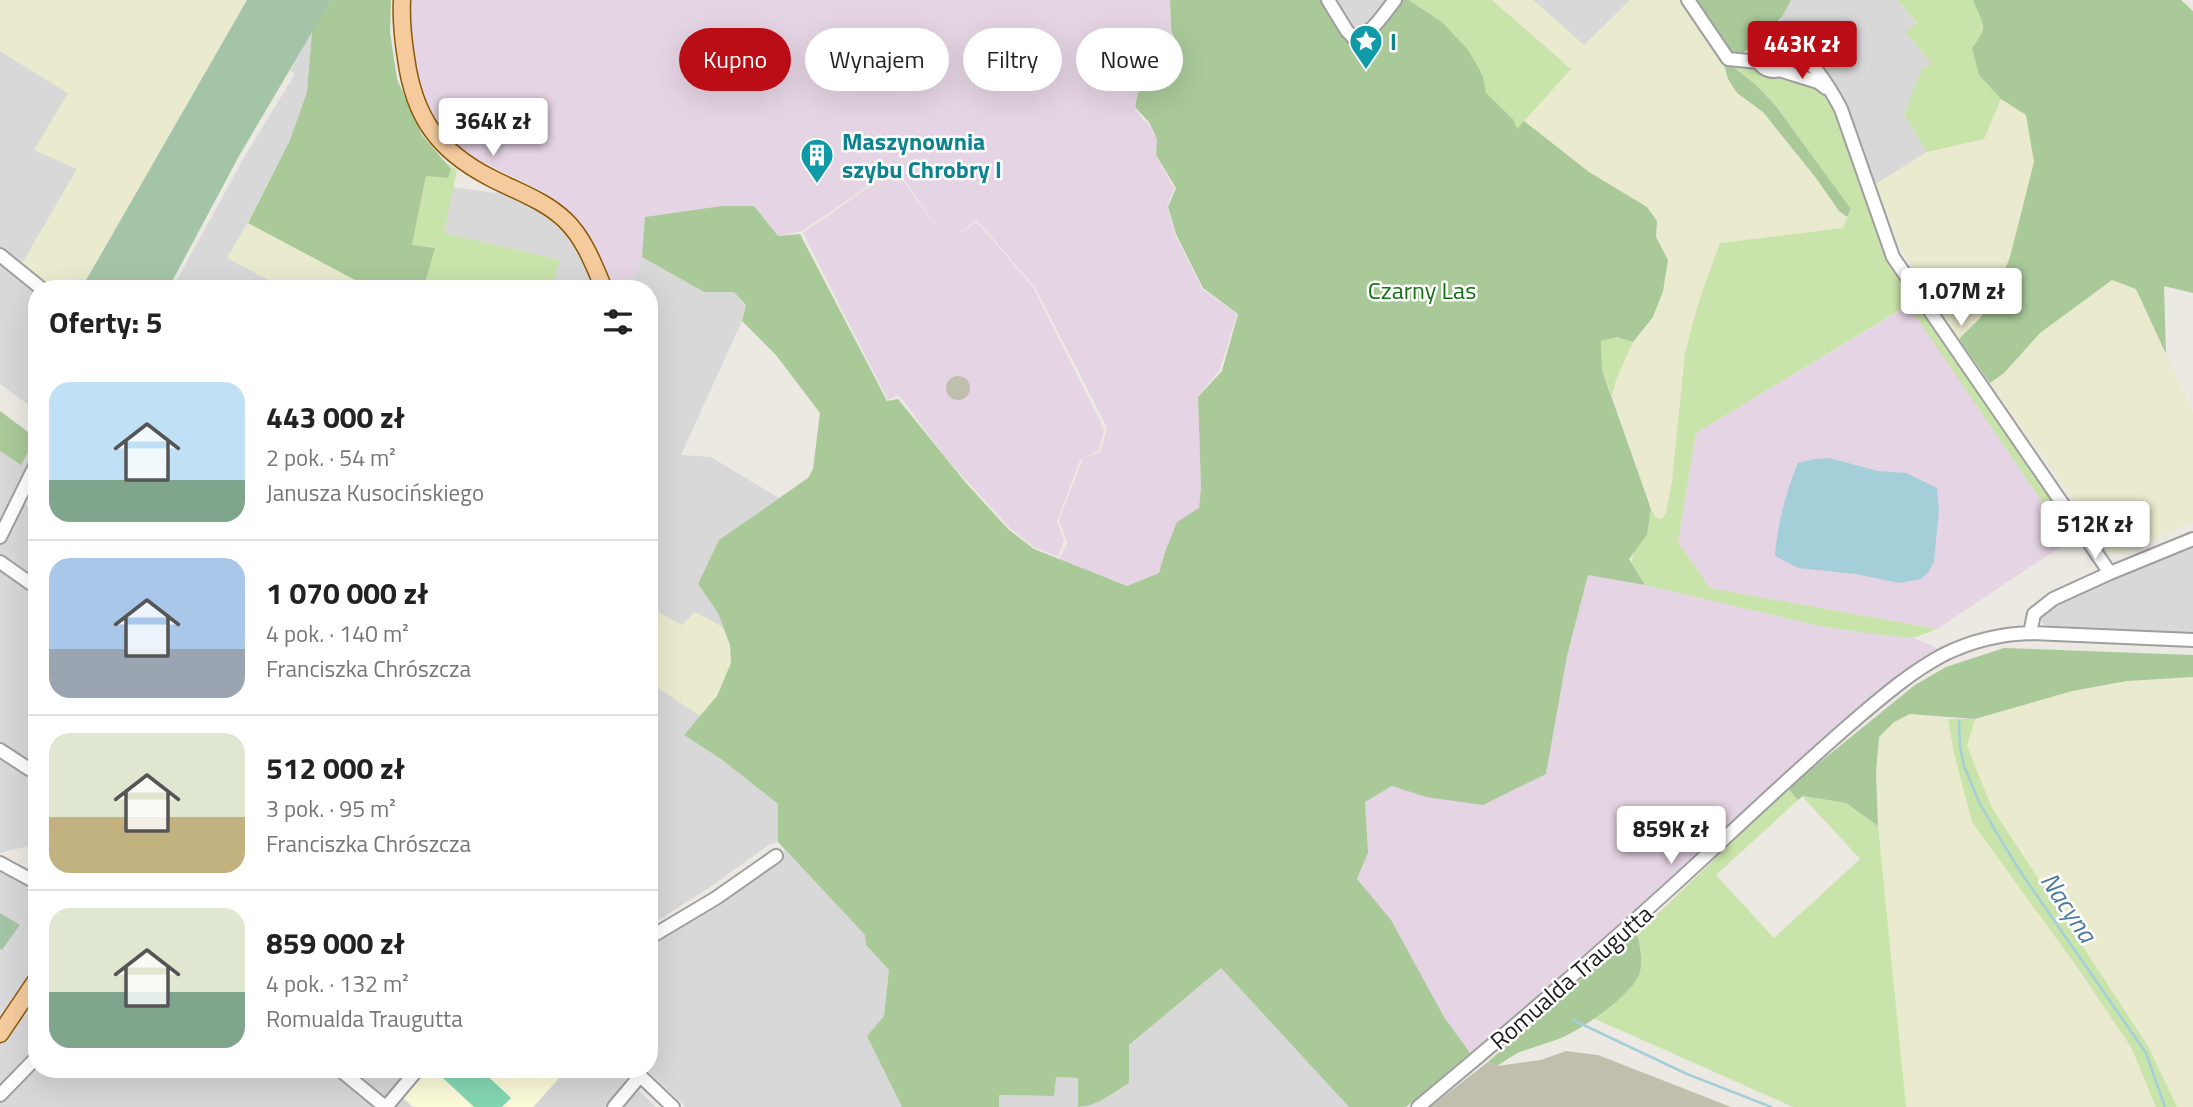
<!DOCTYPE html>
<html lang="pl">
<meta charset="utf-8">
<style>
:root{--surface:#fff;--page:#f2f2f2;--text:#222;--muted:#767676;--line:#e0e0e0;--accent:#ba0d15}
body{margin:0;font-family:"Titillium Web",sans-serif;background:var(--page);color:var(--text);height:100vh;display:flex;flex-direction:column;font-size:26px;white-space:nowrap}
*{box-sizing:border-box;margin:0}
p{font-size:23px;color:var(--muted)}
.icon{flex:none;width:38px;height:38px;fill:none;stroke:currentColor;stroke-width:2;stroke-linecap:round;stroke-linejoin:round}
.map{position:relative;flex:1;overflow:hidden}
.drawer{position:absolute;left:28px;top:280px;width:630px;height:798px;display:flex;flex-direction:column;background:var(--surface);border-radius:28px;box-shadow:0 7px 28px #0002}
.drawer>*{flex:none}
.guide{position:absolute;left:679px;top:28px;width:665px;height:63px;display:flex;gap:14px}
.price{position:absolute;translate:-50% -60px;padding:0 16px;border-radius:7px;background:#fff;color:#222;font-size:23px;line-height:46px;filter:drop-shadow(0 2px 4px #0008)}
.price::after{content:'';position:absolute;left:50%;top:42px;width:21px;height:16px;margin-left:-10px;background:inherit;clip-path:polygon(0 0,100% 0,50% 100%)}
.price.selected{background:var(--accent);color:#fff}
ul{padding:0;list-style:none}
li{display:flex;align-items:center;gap:21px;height:175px;padding:0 21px}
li+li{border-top:2px solid var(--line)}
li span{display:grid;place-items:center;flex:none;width:196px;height:140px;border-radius:21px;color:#555}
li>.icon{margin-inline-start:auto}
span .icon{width:84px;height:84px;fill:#fffc;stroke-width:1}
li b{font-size:30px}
h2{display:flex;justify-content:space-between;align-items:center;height:84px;padding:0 21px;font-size:30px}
.chip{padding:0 24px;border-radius:32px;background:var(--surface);box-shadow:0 7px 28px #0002;font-size:24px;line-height:63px}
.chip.selected{background:var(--accent);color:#fff}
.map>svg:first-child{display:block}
.residential{fill:#d9d8d8}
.industrial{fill:#e5d4e3;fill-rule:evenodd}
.education{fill:#fcfbda}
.construction{fill:#c0bfae}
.farmland{fill:#eaeace}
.grass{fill:#c9e4aa}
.forest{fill:#a9c999}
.cemetery{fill:#a4c4a7}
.pitch{fill:#84d7b3}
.water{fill:#a4ced8}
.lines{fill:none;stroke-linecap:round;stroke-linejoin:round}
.stream{stroke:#a4ced8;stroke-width:2.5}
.minor-casing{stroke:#9f9f9f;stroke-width:16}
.major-casing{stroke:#8a5909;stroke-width:19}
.minor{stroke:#fff;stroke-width:12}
.major{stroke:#f5cb9e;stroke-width:16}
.labels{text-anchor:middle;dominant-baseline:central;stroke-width:5;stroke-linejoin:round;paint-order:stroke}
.culture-label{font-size:24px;font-weight:bold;fill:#0d838f;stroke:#fff;text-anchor:start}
.park-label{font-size:24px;fill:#127115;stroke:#fff}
.street-label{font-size:24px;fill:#1b1b1b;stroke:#fff}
.water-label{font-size:26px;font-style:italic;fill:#4c799d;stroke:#fff}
</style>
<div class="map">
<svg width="2193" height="1107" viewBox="0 0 2193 1107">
<rect width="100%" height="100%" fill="#ece8e2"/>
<!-- residential -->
<path class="residential" d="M1336,0H1389L1365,29L1357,33L1353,31Z
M1533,0H1630L1584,46Z
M1791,0H1897L1917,24L1906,32L1932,64L1904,115L1927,152L1876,184L1840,93L1815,62L1784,31L1782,17Z
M312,31L307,92L290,140L248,222L227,258L286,289H172L246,154L295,74L290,71Z
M0,51L68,93L77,169L37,293V411L0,384Z
M501,177L576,243L595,289H551L560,260L444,233L453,187L496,193Z
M642,257L704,292H734L746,305L742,321L681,455L711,457L779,498L719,540L698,584L718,613L730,645L717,696L684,735L721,759L778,804V842L769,845L707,889L649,926V289H629Z
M37,437V477L23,503L37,513V844L0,853V451L21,465Z
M2193,544V633L2055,628L2043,624L2040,618L2046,609L2060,599Z
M785,850L865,935L866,945L889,970L884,1016L867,1036L902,1107H686L646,1069H649V945L762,870Z
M0,872L37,891V966L0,1017V949L2,950L20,926L0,913Z
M1221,968L1349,1107H1084L1105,1098L1129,1046L1134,1041Z
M37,995V1069H418L402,1097L413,1107H0V1044Z
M558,1069H616L656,1107H533L562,1074Z
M1056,1077L1078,1078V1107H999L998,1095L1053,1096Z"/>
<!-- industrial -->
<path class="industrial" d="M409,0H1170V29L1179,50L1165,67L1138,93L1134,107L1142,119L1148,123L1157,139L1156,156L1174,188L1167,207L1175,235L1202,289L1237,314L1220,369L1198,397L1201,488L1199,508L1165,552L1159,573L1127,586L1059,559L1068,543L1059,520L1083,459L1080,460L1057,521L1064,540L1058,557L1034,547L1010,528L946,458L899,395L888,400L803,233L895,169L947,242L896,167L802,231L778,236L753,206L646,217L642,257L629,289H610L569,213L544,192L458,150L434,121L424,107L416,79L409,34ZM977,220L1035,287L1107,427L1101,452L1085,458L1099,450L1104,429L1033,287L977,222L949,240Z
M1909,305L2069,541L1937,629L1710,588L1678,542L1696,433Z
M1588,575L1636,583L1815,625L1872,634L1913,638L1933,646L1944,654L1906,678L1477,1059L1470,1053L1444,1017L1417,970L1357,879L1368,853L1365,802L1392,786L1426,797L1546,774L1567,656Z"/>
<!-- education -->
<path class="education" d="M418,1069H558L563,1074L533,1107H413L402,1097Z"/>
<!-- construction -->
<path class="construction" d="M946 388a12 12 0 1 1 24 0a12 12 0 1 1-24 0Z
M1566,1051L1598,1055L1731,1107H1430L1488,1062L1497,1066L1541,1060Z"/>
<!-- farmland -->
<path class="farmland" d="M0,0H247L81,289H50L21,265L77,169L34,150L68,93L0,51Z
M1492,0H1533L1584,45L1630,0H1683L1723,61L1737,93L1763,112L1816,178L1839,211L1847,217L1843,228L1720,243L1685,353L1672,481L1666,513L1662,519L1656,518L1651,509L1612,396L1616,380L1633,342L1653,317L1657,221L1647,207L1589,172L1524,121L1571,69Z
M2001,99L2026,115L2034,162L2010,257L1996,292L1981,317L1959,339L1902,252L1876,184L1927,152L1984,139Z
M248,223L335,268L372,289H286L227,258Z
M2112,280L2136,288L2193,412V522L2114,555L1990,383L2004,373L2040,333Z
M37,477V513L23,503Z
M649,607L682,625L695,612L723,627L730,645L731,663L717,696L700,716L649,682Z
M2193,677V1107H2177L2148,1046L1992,808L1966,746L1975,719L2072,691L2127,681Z
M1910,714L1948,719L1954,753L2015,879L2131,1047L2156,1107H1906L1878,826L1876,772L1879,737L1894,722Z"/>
<!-- grass -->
<path class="grass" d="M1409,0H1492L1571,69L1517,129L1513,119L1486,93L1483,75L1442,22Z
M1897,0H1973L1982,21L1979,75L2001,99L1984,139L1927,152L1904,115L1922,68L1932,64L1905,32L1917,23Z
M1761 53a13 13 0 1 1 26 0a13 13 0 1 1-26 0Z
M1726,61L1756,66L1771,77L1812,84L1830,97L1846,135L1879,237L1889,260L2078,533L2069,541L1908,305L1696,433L1678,542L1710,588L1937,629L1913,638L1872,634L1815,625L1645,585L1631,562L1634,552L1647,535L1651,509L1656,518L1662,519L1666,513L1672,481L1685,353L1698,304L1720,243L1843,228L1851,209L1775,105L1755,84Z
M446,162L457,170L444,233L560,260L551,289H428L425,284L412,246L426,176L451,169Z
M1617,337L1633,342L1616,380L1612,396L1602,370L1601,340Z
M1948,719H1975L1967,746L1992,808L2148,1046L2177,1107H2156L2131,1047L2079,970L1972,822L1954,753Z
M1788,788L1798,800L1716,875L1774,938L1860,859L1802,796L1846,803L1878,826L1906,1107H1793L1593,1018C1627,994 1649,981 1637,934Z"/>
<!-- forest -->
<path class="forest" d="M331,0H391L390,32L397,79L422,135L451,169L448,178L426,176L412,245L435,248L425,283L428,289H372L248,223L290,140L307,92L312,31Z
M1170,0H1328L1355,38L1395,0H1409L1442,22L1468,50L1483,76L1486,93L1513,119L1517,129L1524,121L1589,172L1647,207L1657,221L1656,237L1668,260L1663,291L1653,317L1633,342L1617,337L1601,341L1602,370L1651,509L1647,535L1629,559L1645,585L1588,575L1567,656L1546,774L1483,805L1426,797L1392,786L1365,802L1368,853L1357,879L1391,920L1444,1017L1470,1053L1406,1107H1349L1221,968L1129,1045V1083C1114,1092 1096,1107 1078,1107V1078L1056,1077L1054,1096L999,1095V1107H902L867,1036L884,1016L889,970L866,945L865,935L778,842V804L721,759L684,735L717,696L731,663L730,645L718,613L698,584L719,540L808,478L813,469L820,413L776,355L742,321L746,305L734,292H704L642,257L645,217L722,206H754L778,236L800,234L887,401L898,399L966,483L1009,530L1034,549L1127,586L1159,573L1165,552L1177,522L1199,508L1201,488L1198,397L1222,371L1238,314L1203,288L1176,234L1168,207L1176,188L1156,155L1157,139L1149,122L1135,107L1138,93L1165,67L1179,50L1171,30Z
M1692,0H1791L1782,17L1739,57L1729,54Z
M1973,0H2181L2193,11V293L2164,286L2166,354L2136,289L2112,280L2040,333L2004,373L1990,383L1959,339L1981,317L1996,292L2010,257L2034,162L2026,115L2001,99L1979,75L1972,48C1990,25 1982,24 1973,0Z
M1723,61H1726L1755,84L1775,105L1851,209L1847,217L1839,211L1816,178L1763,112L1737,93L1728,79Z
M0,411L36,438L21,465L0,451Z
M2004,648L2193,655V677L2127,681L2072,691L1975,719L1910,714L1894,722L1879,737L1876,772L1878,826L1846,803L1803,796L1798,800L1788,788L1915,685L1946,667Z
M1633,933L1637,934C1640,947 1643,959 1640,972C1635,993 1581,1030 1561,1038C1548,1043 1534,1047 1520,1052C1512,1055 1504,1062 1497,1066L1488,1062Z"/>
<!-- cemetery -->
<path class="cemetery" d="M247,0H331L239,156L168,289H81Z
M0,913L20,925L2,950L0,949Z"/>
<!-- pitch -->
<path class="pitch" d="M451,1069H480L511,1098L502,1107H474L443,1078Z"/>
<!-- water -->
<path class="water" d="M1829,458L1878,471L1906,473L1937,488L1939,510L1934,561L1928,573L1921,579L1899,583L1856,574L1798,568L1775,556C1777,525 1786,492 1798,463L1815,459Z"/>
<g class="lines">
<!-- stream -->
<path class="stream" d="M1959,721L1960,746L1964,766L1979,802L2002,842L2022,874L2146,1053L2165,1107
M1573,1020L1687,1074L1771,1107"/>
<defs>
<path id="minor" d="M1328,0L1347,31L1354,38C1372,35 1384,13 1395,0
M1688,0L1728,59L1759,62
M1756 53a18 18 0 1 1 36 0a18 18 0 1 1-36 0Z
M1792,48C1813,60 1830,88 1841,109L1893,257L2110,573
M1779,70L1818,82L1826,88
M0,255L42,289
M0,537L37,462
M0,562L37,588
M2030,633L2034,614L2053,599L2110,573L2193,539
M0,750L29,769
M0,863L37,883
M649,938L716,898L776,856
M339,1069L385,1107
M633,1069L673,1107
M0,1095L37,1057
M386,1107L418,1069
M614,1107L640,1076
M1418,1107C1523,1020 1625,931 1725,838C1770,796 1815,754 1862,714C1888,692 1913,671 1943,655C1971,641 1999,634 2030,633L2193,640"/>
<path id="major" d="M402,0C401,19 403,39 406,58C414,117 438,151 491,178C516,191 544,200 565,220C584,238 594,265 604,289
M0,1034L37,979"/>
</defs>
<!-- minor casing -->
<use href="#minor" class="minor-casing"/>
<!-- major casing -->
<use href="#major" class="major-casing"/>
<!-- minor -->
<use href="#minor" class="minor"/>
<!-- major -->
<use href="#major" class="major"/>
</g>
<!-- icons -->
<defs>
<symbol id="sight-pin" viewBox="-11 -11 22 30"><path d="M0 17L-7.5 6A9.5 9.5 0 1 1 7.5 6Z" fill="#0f9aa8" stroke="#fff"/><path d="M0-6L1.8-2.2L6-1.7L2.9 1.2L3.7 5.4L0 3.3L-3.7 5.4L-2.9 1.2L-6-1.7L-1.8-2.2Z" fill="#fff"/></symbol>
<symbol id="building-pin" viewBox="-11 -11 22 30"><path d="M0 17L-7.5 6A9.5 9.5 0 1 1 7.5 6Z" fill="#0f9aa8" stroke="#fff"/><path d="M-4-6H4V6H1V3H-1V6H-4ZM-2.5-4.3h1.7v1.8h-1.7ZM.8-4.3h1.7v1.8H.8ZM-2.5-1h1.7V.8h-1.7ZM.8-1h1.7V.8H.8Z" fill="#fff"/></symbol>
</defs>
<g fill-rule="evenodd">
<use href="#sight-pin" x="1347" y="22" width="38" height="52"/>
<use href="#building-pin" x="798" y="136" width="38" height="52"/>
</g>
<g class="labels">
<!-- culture labels -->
<g class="culture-label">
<text x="1390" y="41">I</text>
<text x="842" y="141">Maszynownia<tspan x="842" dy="28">szybu Chrobry I</tspan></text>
</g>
<!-- park labels -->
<g class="park-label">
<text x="1422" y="290">Czarny Las</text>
</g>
<!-- street labels -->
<g class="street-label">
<text transform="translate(1571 977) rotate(-41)">Romualda Traugutta</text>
</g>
<!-- water labels -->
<g class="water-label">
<text transform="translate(2069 907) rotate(56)">Nacyna</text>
</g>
</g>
</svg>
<b class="price selected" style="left:1802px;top:81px">443K zł</b>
<b class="price" style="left:493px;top:158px">364K zł</b>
<b class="price" style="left:1961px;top:328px">1.07M zł</b>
<b class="price" style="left:2095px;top:561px">512K zł</b>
<b class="price" style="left:1671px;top:866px">859K zł</b>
<div class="guide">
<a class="chip selected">Kupno</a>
<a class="chip">Wynajem</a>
<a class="chip">Filtry</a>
<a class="chip">Nowe</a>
</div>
<section class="drawer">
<h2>Oferty: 5<svg class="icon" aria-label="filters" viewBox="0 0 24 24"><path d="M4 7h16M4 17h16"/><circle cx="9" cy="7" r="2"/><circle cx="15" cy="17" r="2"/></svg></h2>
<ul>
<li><span style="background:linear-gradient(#bfe0f5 70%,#7fa58c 0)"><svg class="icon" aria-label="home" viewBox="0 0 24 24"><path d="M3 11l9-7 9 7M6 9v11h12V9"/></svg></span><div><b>443 000 zł</b><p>2 pok. · 54 m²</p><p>Janusza Kusocińskiego</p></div></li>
<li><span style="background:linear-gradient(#a9c7e8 65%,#9aa5b1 0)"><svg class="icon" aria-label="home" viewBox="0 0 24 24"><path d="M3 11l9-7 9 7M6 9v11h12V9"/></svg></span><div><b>1 070 000 zł</b><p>4 pok. · 140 m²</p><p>Franciszka Chrószcza</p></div></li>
<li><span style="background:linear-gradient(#dfe7d0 60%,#c2b280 0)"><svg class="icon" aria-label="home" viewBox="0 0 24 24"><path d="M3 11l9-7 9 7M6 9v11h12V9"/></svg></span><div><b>512 000 zł</b><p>3 pok. · 95 m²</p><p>Franciszka Chrószcza</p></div></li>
<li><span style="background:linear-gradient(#dfe7d0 60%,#7fa58c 0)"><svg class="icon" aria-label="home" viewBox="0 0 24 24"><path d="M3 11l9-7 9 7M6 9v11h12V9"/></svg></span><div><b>859 000 zł</b><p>4 pok. · 132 m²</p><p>Romualda Traugutta</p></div></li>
</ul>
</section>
</div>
